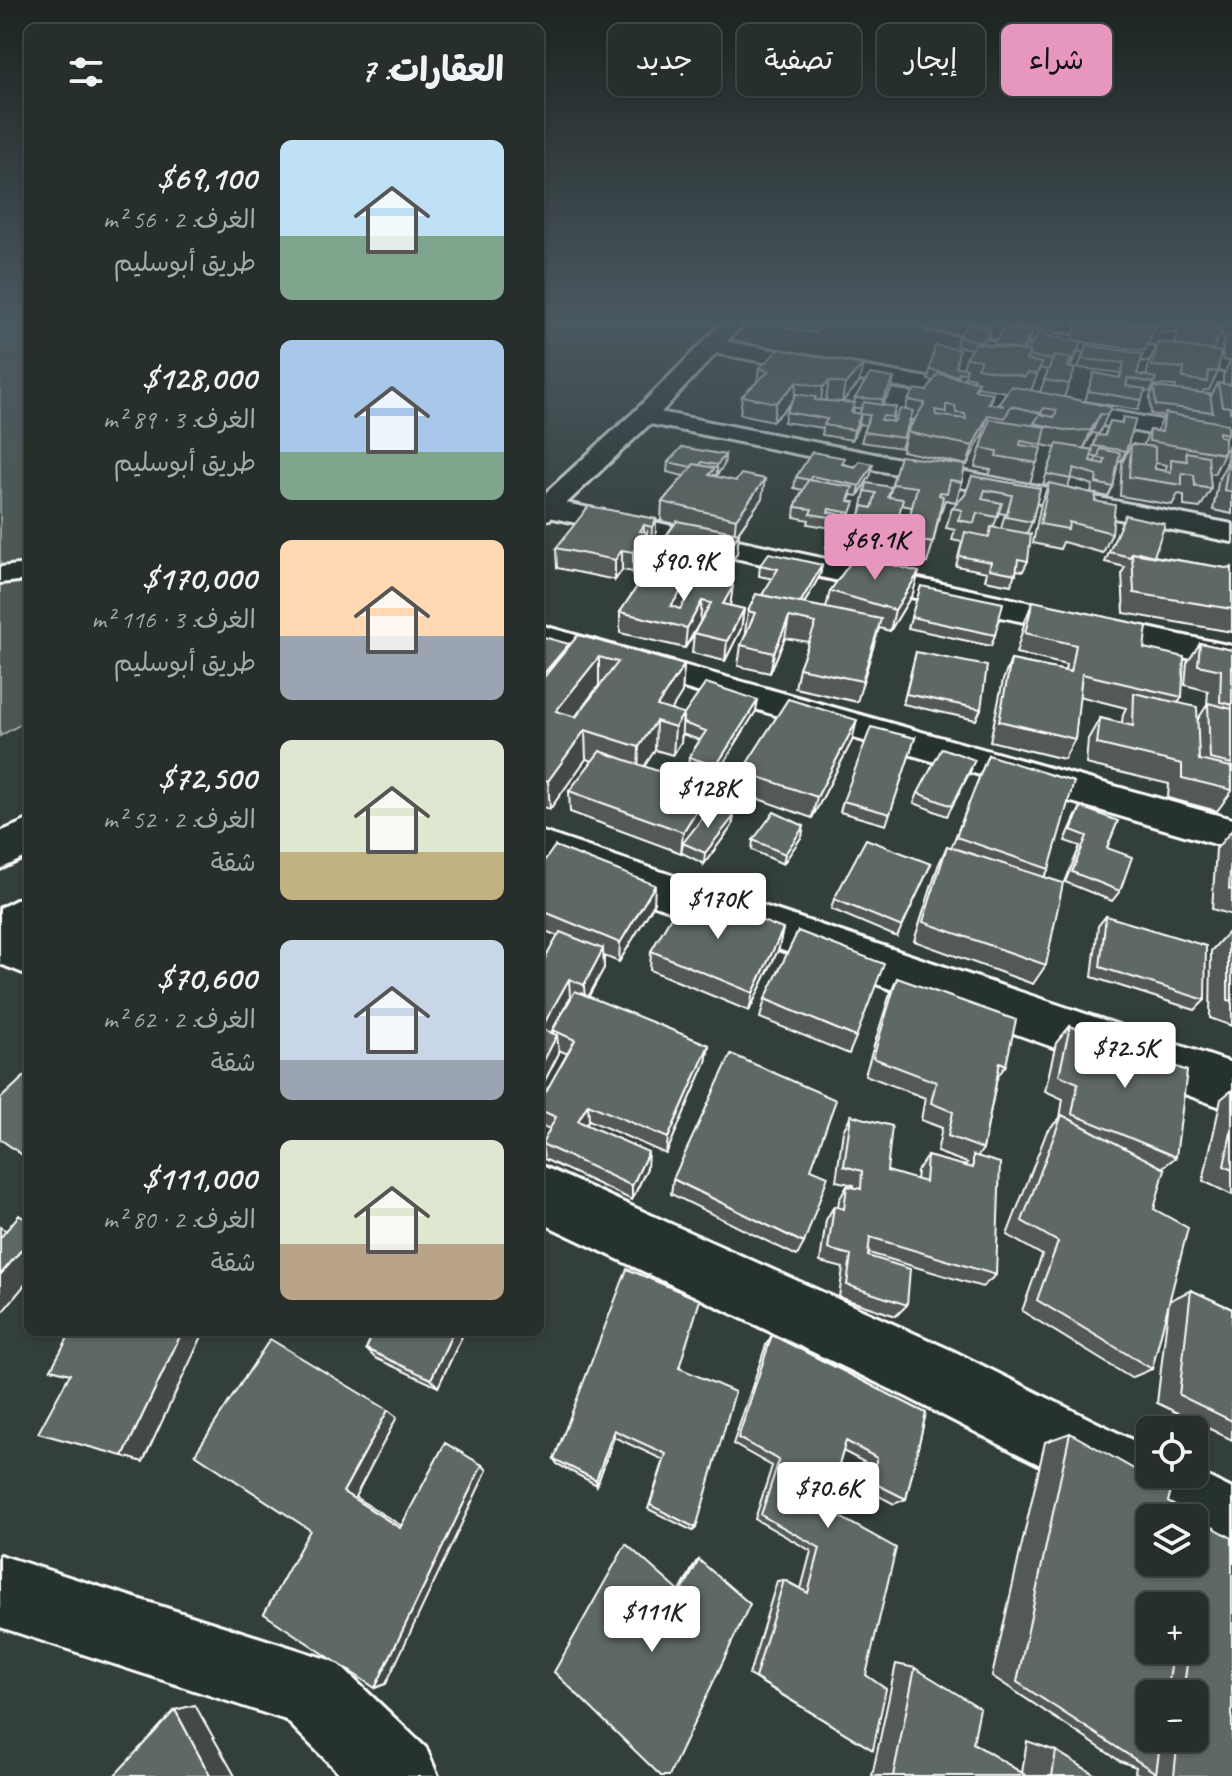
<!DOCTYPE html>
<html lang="ar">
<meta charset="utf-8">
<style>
:root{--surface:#262f2c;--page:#2e3734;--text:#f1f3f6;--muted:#a4a9a9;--line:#424a48;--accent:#e797bd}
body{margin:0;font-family:Caveat,"Playpen Sans Arabic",sans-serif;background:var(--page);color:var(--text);direction:rtl;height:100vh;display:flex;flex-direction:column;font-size:30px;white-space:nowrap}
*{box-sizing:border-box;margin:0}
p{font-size:26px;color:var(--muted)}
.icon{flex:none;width:44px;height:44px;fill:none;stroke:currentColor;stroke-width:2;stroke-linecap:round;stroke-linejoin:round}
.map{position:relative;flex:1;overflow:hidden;direction:ltr}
.details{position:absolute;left:24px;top:24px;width:520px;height:1312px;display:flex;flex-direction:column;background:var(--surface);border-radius:12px;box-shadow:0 2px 6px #0004,0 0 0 2px var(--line);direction:rtl}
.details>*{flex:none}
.banner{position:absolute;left:568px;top:24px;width:544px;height:72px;direction:rtl;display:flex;gap:16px}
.controls{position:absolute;left:1136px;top:1416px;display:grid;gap:16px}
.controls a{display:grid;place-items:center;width:72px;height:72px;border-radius:12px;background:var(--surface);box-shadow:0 2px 6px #0004,0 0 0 2px var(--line);font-size:40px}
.price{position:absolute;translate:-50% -68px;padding:0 18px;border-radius:8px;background:#fff;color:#222;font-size:26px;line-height:52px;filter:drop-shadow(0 2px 4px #0008)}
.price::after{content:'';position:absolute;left:50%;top:48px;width:24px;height:18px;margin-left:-12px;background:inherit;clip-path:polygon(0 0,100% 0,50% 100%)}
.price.on{background:var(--accent);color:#111}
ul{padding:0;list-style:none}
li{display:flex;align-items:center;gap:24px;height:200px;padding:0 40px}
li span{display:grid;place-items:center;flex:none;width:224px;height:160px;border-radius:12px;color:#555}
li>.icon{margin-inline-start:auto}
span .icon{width:96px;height:96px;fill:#fffc;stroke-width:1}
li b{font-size:34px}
h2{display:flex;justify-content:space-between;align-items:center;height:96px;padding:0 40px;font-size:34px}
.tag{padding:0 28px;border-radius:12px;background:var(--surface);box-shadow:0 2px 6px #0004,0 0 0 2px var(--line);font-size:28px;line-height:72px}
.tag.on{background:var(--accent);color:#111}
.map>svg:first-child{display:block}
.green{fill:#4d5853;stroke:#a6aca9;stroke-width:2}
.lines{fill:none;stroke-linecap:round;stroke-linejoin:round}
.service-casing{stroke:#fff;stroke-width:6}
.minor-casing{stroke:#fff;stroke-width:6}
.secondary-casing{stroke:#fff;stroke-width:6}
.service{fill:#26332d;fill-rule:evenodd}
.minor{fill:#26332d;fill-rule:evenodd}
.secondary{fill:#26332d;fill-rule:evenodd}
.wall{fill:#525a56;stroke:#fff;stroke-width:2;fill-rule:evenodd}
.shaded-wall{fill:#424a46;stroke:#fff;stroke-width:2}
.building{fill:#5f6964;stroke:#fff;stroke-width:2;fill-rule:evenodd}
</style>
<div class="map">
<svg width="1232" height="1776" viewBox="0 0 1232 1776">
<rect width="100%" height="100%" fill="#333f3a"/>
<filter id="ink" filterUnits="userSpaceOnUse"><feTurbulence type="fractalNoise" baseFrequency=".0125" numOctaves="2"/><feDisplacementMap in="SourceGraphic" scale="16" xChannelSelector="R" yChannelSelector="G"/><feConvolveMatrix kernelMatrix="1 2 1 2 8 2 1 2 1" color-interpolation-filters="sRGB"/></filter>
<g filter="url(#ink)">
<!-- green -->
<path class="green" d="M0,323H28V720L0,736Z"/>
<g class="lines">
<defs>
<path id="service" d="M28,564V580L0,583V567Z"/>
<path id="minor" d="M917,323H975L1232,358V372L927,329Z
M712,339L1232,433V449L704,351L701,346Z
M644,409L1232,524V542L635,421L632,416L635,411Z
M547,499L1232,646V668L540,515V501Z
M540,625L1232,819V849L540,646Z
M540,831L1232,1063V1111L540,864Z
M0,924L28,935V975L0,964Z
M540,1165L953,1351L1150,1449V1474H1194V1470L1232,1489V1561L1194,1544V1518H1150V1521L907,1397L540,1222Z
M0,1555L336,1662L426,1748L438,1776H342L286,1720L0,1627Z"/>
<path id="secondary" d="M722,323H744L653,421L550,519L540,522V498L635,411Z
M28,820V856L0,869V832Z
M28,894V936L0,951V908Z"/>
</defs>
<!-- service casing -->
<use href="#service" class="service-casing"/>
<!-- minor casing -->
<use href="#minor" class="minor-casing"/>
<!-- secondary casing -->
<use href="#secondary" class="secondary-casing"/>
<!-- service -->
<use href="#service" class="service"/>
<!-- minor -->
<use href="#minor" class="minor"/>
<!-- secondary -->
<use href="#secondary" class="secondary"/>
</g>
<!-- wall -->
<path class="wall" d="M786,323H822L815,333L786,328Z
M1077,323H1156L1145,351L1077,341L1079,351L1070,368L1075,369L1064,397L1111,407L1099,434L1092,433L1084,448L1092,450L1097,435L1104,436L1110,421L1121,423L1123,417L1126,451L1121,461H1118L1113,487L1108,497L1096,494L1095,501L1112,533L1103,553L1063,542L1060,549L1033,543L1041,503L1048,485L1043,484L1056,448L1042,445L1030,483L989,475L991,470L975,467L985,434L983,433L967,465L902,451L907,432L914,420H911L901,448L861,442L866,425L859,424L852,440L822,435L823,428L784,422L786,412L791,403L773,421L740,414L742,396L757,382L759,368L859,383L842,402L854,403L855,398L892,388L882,405L896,407L892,422H894L905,410L908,400L927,391L934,381L928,380L935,346L956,367L963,368L966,358L971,349L956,346L958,337H989L984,344L993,345L1032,332L1029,341L1023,350L1027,351L1072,340ZM1040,368L1048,370L1040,392L1031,391ZM965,376L974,378L973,381L964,379ZM977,387L1006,392L998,405L990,404L993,393L976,391ZM854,408H862L859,414L853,413ZM1091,456L1096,457L1095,462L1090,461ZM1071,478L1093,485L1091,493L1068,487Z
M1162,323H1232V432H1228L1225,439L1224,454L1214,474L1209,473L1211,489L1200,508L1184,506V495L1178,494L1172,505L1120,496L1122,463L1131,444L1143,446L1150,430L1157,431L1164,416L1151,414L1150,397L1154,387L1175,390L1176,386L1154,385L1150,392L1144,391L1138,410L1085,401L1094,373L1119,378L1121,373L1078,368L1087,345L1143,354L1137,374L1146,376L1150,360L1158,342L1175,345L1178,333L1161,332ZM1222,330V337L1226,338L1222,345L1223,360L1230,361L1223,376V383H1218L1210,398L1202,393L1204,390H1209L1218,372L1212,351ZM1155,463L1167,465L1165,471L1155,469Z
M1232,439V514L1213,510L1219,478L1226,465L1228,446Z
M725,455L724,465L717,475H714V476L762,498L738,533H739L737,553L729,566L728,577L723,584L730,606L744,609L741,629L725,661L692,653L694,634L685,648L620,633V612L648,570L649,560L674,524L661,521L662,502L684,476L667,472L668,462Z
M900,456L962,482L956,502L945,500L941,512H940L933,543L927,563L894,557L896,548L886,547L882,560L849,554L854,534L861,511L865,491L891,487L889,497ZM901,505L912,507L909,519L898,518Z
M844,464L871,474L858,496L851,495L849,501L851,516L853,517L851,527L841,551L826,548L832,528L808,524L809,520L794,517L795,507L803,490L794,488L796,477Z
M972,476L1040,488L1032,522L1027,533L1028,561L1023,571L1016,570L1011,585L985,580L987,572L956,566L962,542L952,540L955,530L946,528L952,508L965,495ZM999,513L1005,514L1001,529L993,528Z
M1125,515L1154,556L1231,569L1232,566V632L1124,613L1122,573L1125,567L1105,562Z
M656,519V539L651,547L647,546V552L633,572L622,570L615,580L557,568L556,548Z
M760,565H822L820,575L804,604L826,608L830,591L913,593L890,631L879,628L857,702L795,688L799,668L809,642L785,638L770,673L738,666L741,645L747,632H745L748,611L762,595L773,579L759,576Z
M921,586L995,635L991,646L908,628Z
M1033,601L1144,648L1182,697L1178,703L1198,719L1207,705L1208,691L1185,685L1187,663L1200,643L1232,650V791L1217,811L1168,798L1169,784L1086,764L1088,739L1100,718L1122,723L1123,714L1126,708L1079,696L1075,739L1064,759L990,741L1003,680L1011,660L1065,671L1066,665L1016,653L1025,621Z
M540,636L569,647L684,665L682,693L671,710L683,716L756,711L715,777L688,768L689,757L700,740L682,734L681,742L673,755L655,750L644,766L707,809L699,823L734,816L732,826L704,864L682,853V851L681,853L570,812L569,791L593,761L586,759L550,809L540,806ZM599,685H600L576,717H575Z
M916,652L981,709L976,720L903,704Z
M915,738L886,825L840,812L843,801Z
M852,741L812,818L739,792L742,771Z
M988,755L1049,869L1044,877L1046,965L1033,984L914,941L938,866L947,846L951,848Z
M971,770L947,816L914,803L918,793Z
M1081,807L1107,848L1120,891L1112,901L1065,882L1080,846L1065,841L1075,818Z
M1232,830V915L1212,909L1216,849Z
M802,836L783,864L752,850L753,840Z
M931,864L897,937L831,909L834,899Z
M540,867L654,904L619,962L604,956V968L588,997L709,1045L706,1062L666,1154L589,1120L586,1125L647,1168L632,1200L544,1159L542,1144L550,1129L540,1125V1102L568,1054L559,1050V1053L540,1090L558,936L540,929ZM570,998H571L553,1030V1034L551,1033Z
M1106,916L1205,1000L1195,1010L1092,977L1098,926Z
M1228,932L1232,933V1026L1210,1018L1211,951Z
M779,948L749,1011L650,970L651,951Z
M897,978L1006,1065L997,1078L983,1149L978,1156L996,1275L982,1287L869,1253L868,1256L907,1305L896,1316L839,1297L843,1268L820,1262L826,1220L834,1206L838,1207L839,1200L847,1186L854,1187V1185L836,1181L843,1131L851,1115L887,1171L916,1180L917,1171L927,1156L964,1166L967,1163L937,1152L942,1128L921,1120L925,1098L865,1075L889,997Z
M765,999L856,1037L849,1054L760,1018Z
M1070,1026L1176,1157L1163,1167L1154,1209L1169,1301L1191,1290L1232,1309V1440L1157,1403L1169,1301L1152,1369L1131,1378L1022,1311L1042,1255L1007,1235L1047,1131L1060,1118L1063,1099L1045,1091L1056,1043Z
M1232,1090V1195L1203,1181L1221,1099Z
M673,1179L804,1243L797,1256L671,1194Z
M367,1332H464L438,1387L375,1358L366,1349L372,1335Z
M772,1335L926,1413L906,1499L894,1504L860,1486L866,1463L843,1451L826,1509L866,1675L873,1750L749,1675L777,1581L784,1580L801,1589L811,1551L755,1519L772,1466L733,1444L766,1345Z
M680,1368L696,1528L693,1531L648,1509L664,1460L614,1437L597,1485L557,1464L554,1459Z
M1070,1433L1168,1502L1232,1776H1142L1135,1772L1136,1767L1120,1761L992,1676L1045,1442ZM1150,1694H1194V1738H1150Z
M699,1560L669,1776L680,1591L696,1562Z
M896,1664L915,1668L973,1743L1022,1773L1027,1741L1056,1751L1097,1776H872Z"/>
<!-- shaded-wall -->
<path class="shaded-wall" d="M817,323H822L815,333Z
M991,328L989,337L980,351L982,342Z
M1032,332L1029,341L1018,359L1021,350Z
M863,365L859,383L842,402L845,384Z
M894,378L892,388L880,409L883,399Z
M829,381L826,399L820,405L823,387Z
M797,382L794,400L773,421L776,403Z
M861,414L859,424L852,440L854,430Z
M1100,414L1092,433L1084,448L1091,430Z
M988,415L983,433L967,465L973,446Z
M725,455L724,465L717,475V465Z
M873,464L871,474L858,496L860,486Z
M765,479L762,498L734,538L736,519Z
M853,517L851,527L841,551L844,540Z
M656,519V539L651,547L652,527Z
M644,525V537L647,532V552L633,572V552L640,531Z
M739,533L737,553L729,566L728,577L717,596L719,575L728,560L729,550Z
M622,550V570L615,580V560Z
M822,565L820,575L797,616L799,605Z
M919,572L913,593L890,631L895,610Z
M692,575L690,595L672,624L671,606Z
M733,586L730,607L723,604Z
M702,601L700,622L685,648L687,628Z
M744,609L741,629L725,661L727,641Z
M789,617L785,638L770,673L774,653Z
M569,644L570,664L540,701V678Z
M599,657V685L558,740L556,711Z
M684,665L682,693L663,723L656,721L655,750L638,776L639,747L657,706Z
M758,700L756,711L715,777L716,766Z
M683,714L681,742L673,755L675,727Z
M857,720L852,741L812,818L817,797Z
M585,730L586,759L550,809L548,781Z
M710,789L707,809L686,844L683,843L681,853L683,832Z
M734,816L732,826L704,864L705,853Z
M804,826L802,836L783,864L785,854Z
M655,885L654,904L619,962L620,943Z
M783,929L779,948L749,1011L753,993Z
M603,949L604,968L585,1003L584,985Z
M569,979L570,998L543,1047L541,1029Z
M557,1035L559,1053L540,1090V1068Z
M709,1045L706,1062L666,1154L668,1138Z
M588,1104L589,1120L579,1137L578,1121Z
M648,1152L647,1168L632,1200V1186Z
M0,1227L7,1231L0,1240Z
M28,1242V1281L0,1315V1275Z
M182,1332H204L143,1462L123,1456Z
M453,1332H464L438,1387L431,1379Z
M388,1410L397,1417L355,1497L410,1531L400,1528L343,1492Z
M614,1430V1437L597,1485L596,1480Z
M482,1465L487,1470L386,1684L375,1688Z
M195,1705L235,1776H210L175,1710Z"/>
<!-- building -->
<path class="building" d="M1127,323H1156L1155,327Z
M1185,323H1223L1222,329L1185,324Z
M968,324L991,328L982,342L958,337Z
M1005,327L1032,332L1021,350L993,344Z
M1038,334L1082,342L1071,364H1069L1071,358L1054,356L1052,360L1028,356L1030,352L1027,351Z
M1158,342L1221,352L1218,372L1209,371L1207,382L1183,378L1184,368L1152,366Z
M975,343L1030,352L1026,360L1042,363L1037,374L1027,373L1025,377L977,368L981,360L966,358Z
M1087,345L1143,354L1137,374L1156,378L1154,383L1128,378L1126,386L1145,389L1142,400L1088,391L1094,373L1120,378L1124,363L1081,359Z
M935,346L959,349L956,367L967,368L966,373L959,372L958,376L930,370Z
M780,349L863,365L845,384L829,381L823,387L797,382L776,403L742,396L769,371L759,368Z
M1054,356L1071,358L1068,367L1075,369L1069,384L1044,380Z
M1232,358V412H1230V407L1222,406L1218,383L1231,385Z
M870,374L894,378L883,399L855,398Z
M938,374L979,382L974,390L993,393L988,403L1004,406L998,404L1011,386L1111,407L1107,415L1100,414L1091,430L1069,431L1034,423L1040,414L1054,417L1057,410L1044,408L1041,413L1011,406L1005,418L988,415L973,446L907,432L925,403L908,400L915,389L927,391ZM946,405L955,406L956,413L965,414L966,419L936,415L935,410L946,412Z
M1154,387L1210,394L1213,412L1156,405Z
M796,394L816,397L815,400L855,403L851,412L861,414L854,430L824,425L827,419L786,412Z
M864,402L896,407L892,417L883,416L881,420L894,422L900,409L913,411L903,438L863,432L870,415L859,414Z
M1165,413L1228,424V434L1219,432V436L1225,437L1224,454L1149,441L1150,430L1162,432Z
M1123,417L1136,419L1126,451L1094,446L1097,435L1105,436L1110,421L1122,423Z
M990,419L1046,427L1042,445L1021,441L1020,445L1041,448L1037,463L996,456L997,451L981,448Z
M1057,444L1093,450L1090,461L1104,464L1105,459L1098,458L1100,449L1120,453L1113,487L1096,483L1097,475L1074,468L1071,479L1047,474Z
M1131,444L1155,447V469L1171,472V459L1187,461L1186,452L1208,456L1211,489L1195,486L1194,475L1182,473V485L1129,477Z
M682,447L725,455L717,465L702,462L700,465L694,464L691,467L668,462Z
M812,452L845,458L842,464L855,467L860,461L873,464L860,486L812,476L809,480L796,477Z
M900,456L965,465L962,482L950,480L947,493L940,492L939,495L943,496L933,543L899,537L901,529L891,527L887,540L854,534L863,506L872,508L876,493L865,491L867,483L891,487L888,497L903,499L898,518L909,519L917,487L892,484Z
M1229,459H1232V492L1224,490Z
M694,464L715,468L709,475L736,481L741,474L765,479L736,519L662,502Z
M972,476L1040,488L1032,522L1006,517L1012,495L985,490L982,499L1002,503L997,517L977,513L974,523L958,520L962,510L952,508L965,495Z
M808,480L853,487L848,501L855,502L851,513L829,509L828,512L853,517L844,540L829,538L836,518L810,514L812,509L795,507Z
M1049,483L1096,494L1095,501L1115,505L1112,533L1069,522L1068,529L1040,524Z
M589,506L656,519L652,527L644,525L640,531L647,532L633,552L622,550L615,560L556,548Z
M1125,515L1165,524L1154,556L1138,552L1137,554L1132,553L1130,557L1109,552Z
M677,521L739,533L729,550L723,548L719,555L730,557L719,575L649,560Z
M991,527L1031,534L1028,561L1018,559L1016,574L989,569L991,562L959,556L965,532L989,537Z
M769,553L822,565L800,603L762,595L778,569L760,565Z
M1132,553L1232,569V609L1134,593Z
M856,555L919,572L895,610L830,591Z
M651,566L692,575L671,606L680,609L699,579L733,586L723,604L744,609L727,641L694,633L711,603L702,601L687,628L620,612Z
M921,586L1003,603L995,635L911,617Z
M756,594L881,619L862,681L799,668L816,623L789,617L774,653L741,645L755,613L748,611Z
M1033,601L1147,626L1144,648L1184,657L1182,697L1082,674L1075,739L999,721L1011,660L1071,672L1076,645L1025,633Z
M578,635L684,665L657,706L683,714L675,727L656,721L639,747L585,730L548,781L540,778V682ZM599,657L618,662L576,717L556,711Z
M540,636L569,644L540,678Z
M1200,643L1232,650V705L1220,702L1221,670L1198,665Z
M916,652L987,666L981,709L906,694Z
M706,683L758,700L716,766L689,757L706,731L683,723V716Z
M1134,693L1197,707L1199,760L1231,767L1232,790L1182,778V764L1097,744L1100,718L1133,726Z
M788,699L857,720L817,797L742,771Z
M1208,703L1232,709V764L1210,759Z
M871,727L915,738L890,814L843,801Z
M942,748L975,760L952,806L918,793Z
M600,751L710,789L683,832L569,791Z
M988,755L1074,782L1049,869L956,837Z
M712,806L734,816L705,853L683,843Z
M1081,807L1118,821L1107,848L1132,857L1120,891L1072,872L1087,836L1071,830Z
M774,812L804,826L785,854L753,840Z
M1232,837V890L1229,889Z
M866,839L931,864L902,927L834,899Z
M555,846L655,885L620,943L540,910V867Z
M947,846L1063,883L1046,965L923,922Z
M686,891L783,929L753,993L651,951Z
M1106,916L1206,946L1205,1000L1100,967Z
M798,931L884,964L856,1037L765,999Z
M560,932L603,949L584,985L569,979L541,1029L557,1035L540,1068V967Z
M1228,932L1232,933V1001L1228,1000Z
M897,978L1016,1020L1006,1065L1000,1062L983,1149L948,1136L953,1112L931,1103L936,1082L873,1058Z
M575,991L709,1045L668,1138L588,1104L578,1121L648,1152L632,1186L542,1144L556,1117L540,1110V1102L575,1040L553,1030Z
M1070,1026L1187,1071L1176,1157L1072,1114L1078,1083L1059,1075Z
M731,1054L836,1100L811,1169L828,1176L804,1243L673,1179Z
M28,1073V1159L0,1139V1099Z
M851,1115L892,1126L887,1171L925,1182L927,1156L973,1168V1155L1000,1163L996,1275L870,1237L868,1256L910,1269L907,1305L847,1285L851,1255L828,1249L834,1206L844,1209L847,1186L861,1189L862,1171L844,1166Z
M1062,1115L1165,1169L1154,1209L1188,1228L1152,1369L1037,1300L1058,1242L1022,1221Z
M1232,1128V1170L1224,1166Z
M19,1215L28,1221V1242L0,1275V1238Z
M627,1269L700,1300L679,1368L735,1392L696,1528L650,1505L666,1454L614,1430L596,1480L554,1459Z
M1191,1290L1232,1309V1421L1179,1395Z
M71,1332H182L123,1456L38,1433L70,1374L51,1369Z
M374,1332H453L431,1379L366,1349Z
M772,1335L926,1413L906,1499L870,1481L877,1458L846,1441L826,1509L896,1548L866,1675L886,1689L873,1750L755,1678L784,1580L808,1593L820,1548L761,1515L779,1460L738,1438Z
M270,1339L388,1410L343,1492L400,1528L445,1443L482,1465L375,1688L264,1614L310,1530L195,1454Z
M1070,1433L1171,1490L1168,1502L1232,1538V1776H1174L1178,1738H1194V1694H1183L1187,1664L1173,1654L1167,1694H1150V1738H1161L1156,1773L1017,1682ZM1150,1518H1194V1562H1150ZM1150,1606H1194V1650H1150Z
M626,1544L681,1593L699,1560L750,1604L669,1776H661L554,1672Z
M915,1668L980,1708L973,1743L1027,1776H893Z
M175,1710L210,1776H114Z
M1056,1751L1097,1776H1052Z"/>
</g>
<!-- sky -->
<linearGradient id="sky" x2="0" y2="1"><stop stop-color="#1c2320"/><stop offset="0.56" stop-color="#4a5860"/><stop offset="1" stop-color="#4a5860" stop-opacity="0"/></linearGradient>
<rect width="1232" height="572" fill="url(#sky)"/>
</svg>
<div class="controls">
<a><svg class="icon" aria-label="locate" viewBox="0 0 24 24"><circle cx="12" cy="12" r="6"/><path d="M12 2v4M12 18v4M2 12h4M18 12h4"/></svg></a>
<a><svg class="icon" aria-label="layers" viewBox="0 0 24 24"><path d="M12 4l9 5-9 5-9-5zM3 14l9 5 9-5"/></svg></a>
<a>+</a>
<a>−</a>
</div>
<b class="price on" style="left:875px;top:582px">$69.1K</b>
<b class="price" style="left:684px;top:603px">$90.9K</b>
<b class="price" style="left:708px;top:830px">$128K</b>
<b class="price" style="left:718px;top:941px">$170K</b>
<b class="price" style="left:1125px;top:1090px">$72.5K</b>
<b class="price" style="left:828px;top:1530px">$70.6K</b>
<b class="price" style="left:652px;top:1654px">$111K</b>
<div class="banner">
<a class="tag on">شراء</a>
<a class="tag">إيجار</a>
<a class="tag">تصفية</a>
<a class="tag">جديد</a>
</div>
<section class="details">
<h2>العقارات: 7<svg class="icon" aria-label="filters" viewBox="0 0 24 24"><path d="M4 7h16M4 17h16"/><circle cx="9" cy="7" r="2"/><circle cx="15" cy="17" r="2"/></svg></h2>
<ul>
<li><span style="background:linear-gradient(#bfe0f5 60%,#7fa58c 0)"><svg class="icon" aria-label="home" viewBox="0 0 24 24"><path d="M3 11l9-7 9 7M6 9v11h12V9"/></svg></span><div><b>$69,100</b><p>الغرف: 2 · 56 m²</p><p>طريق أبوسليم</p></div></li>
<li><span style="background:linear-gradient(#a9c7e8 70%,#7fa58c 0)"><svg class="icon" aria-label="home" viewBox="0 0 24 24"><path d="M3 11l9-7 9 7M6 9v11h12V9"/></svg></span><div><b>$128,000</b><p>الغرف: 3 · 89 m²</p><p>طريق أبوسليم</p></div></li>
<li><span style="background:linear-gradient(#ffd9b3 60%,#9aa5b1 0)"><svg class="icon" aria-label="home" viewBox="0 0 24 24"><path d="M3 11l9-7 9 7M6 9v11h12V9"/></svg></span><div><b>$170,000</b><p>الغرف: 3 · 116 m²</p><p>طريق أبوسليم</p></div></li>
<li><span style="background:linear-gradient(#dfe7d0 70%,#c2b280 0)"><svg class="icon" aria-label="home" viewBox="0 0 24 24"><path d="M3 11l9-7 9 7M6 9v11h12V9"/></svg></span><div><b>$72,500</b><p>الغرف: 2 · 52 m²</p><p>شقة</p></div></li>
<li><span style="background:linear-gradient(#c9d6e8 75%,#9aa5b1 0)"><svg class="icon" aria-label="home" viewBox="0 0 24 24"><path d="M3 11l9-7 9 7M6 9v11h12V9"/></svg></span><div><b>$70,600</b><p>الغرف: 2 · 62 m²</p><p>شقة</p></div></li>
<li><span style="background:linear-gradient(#dfe7d0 65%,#b9a48a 0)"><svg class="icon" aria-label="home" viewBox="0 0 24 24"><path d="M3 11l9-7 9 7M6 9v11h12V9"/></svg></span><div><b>$111,000</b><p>الغرف: 2 · 80 m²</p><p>شقة</p></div></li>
</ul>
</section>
</div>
